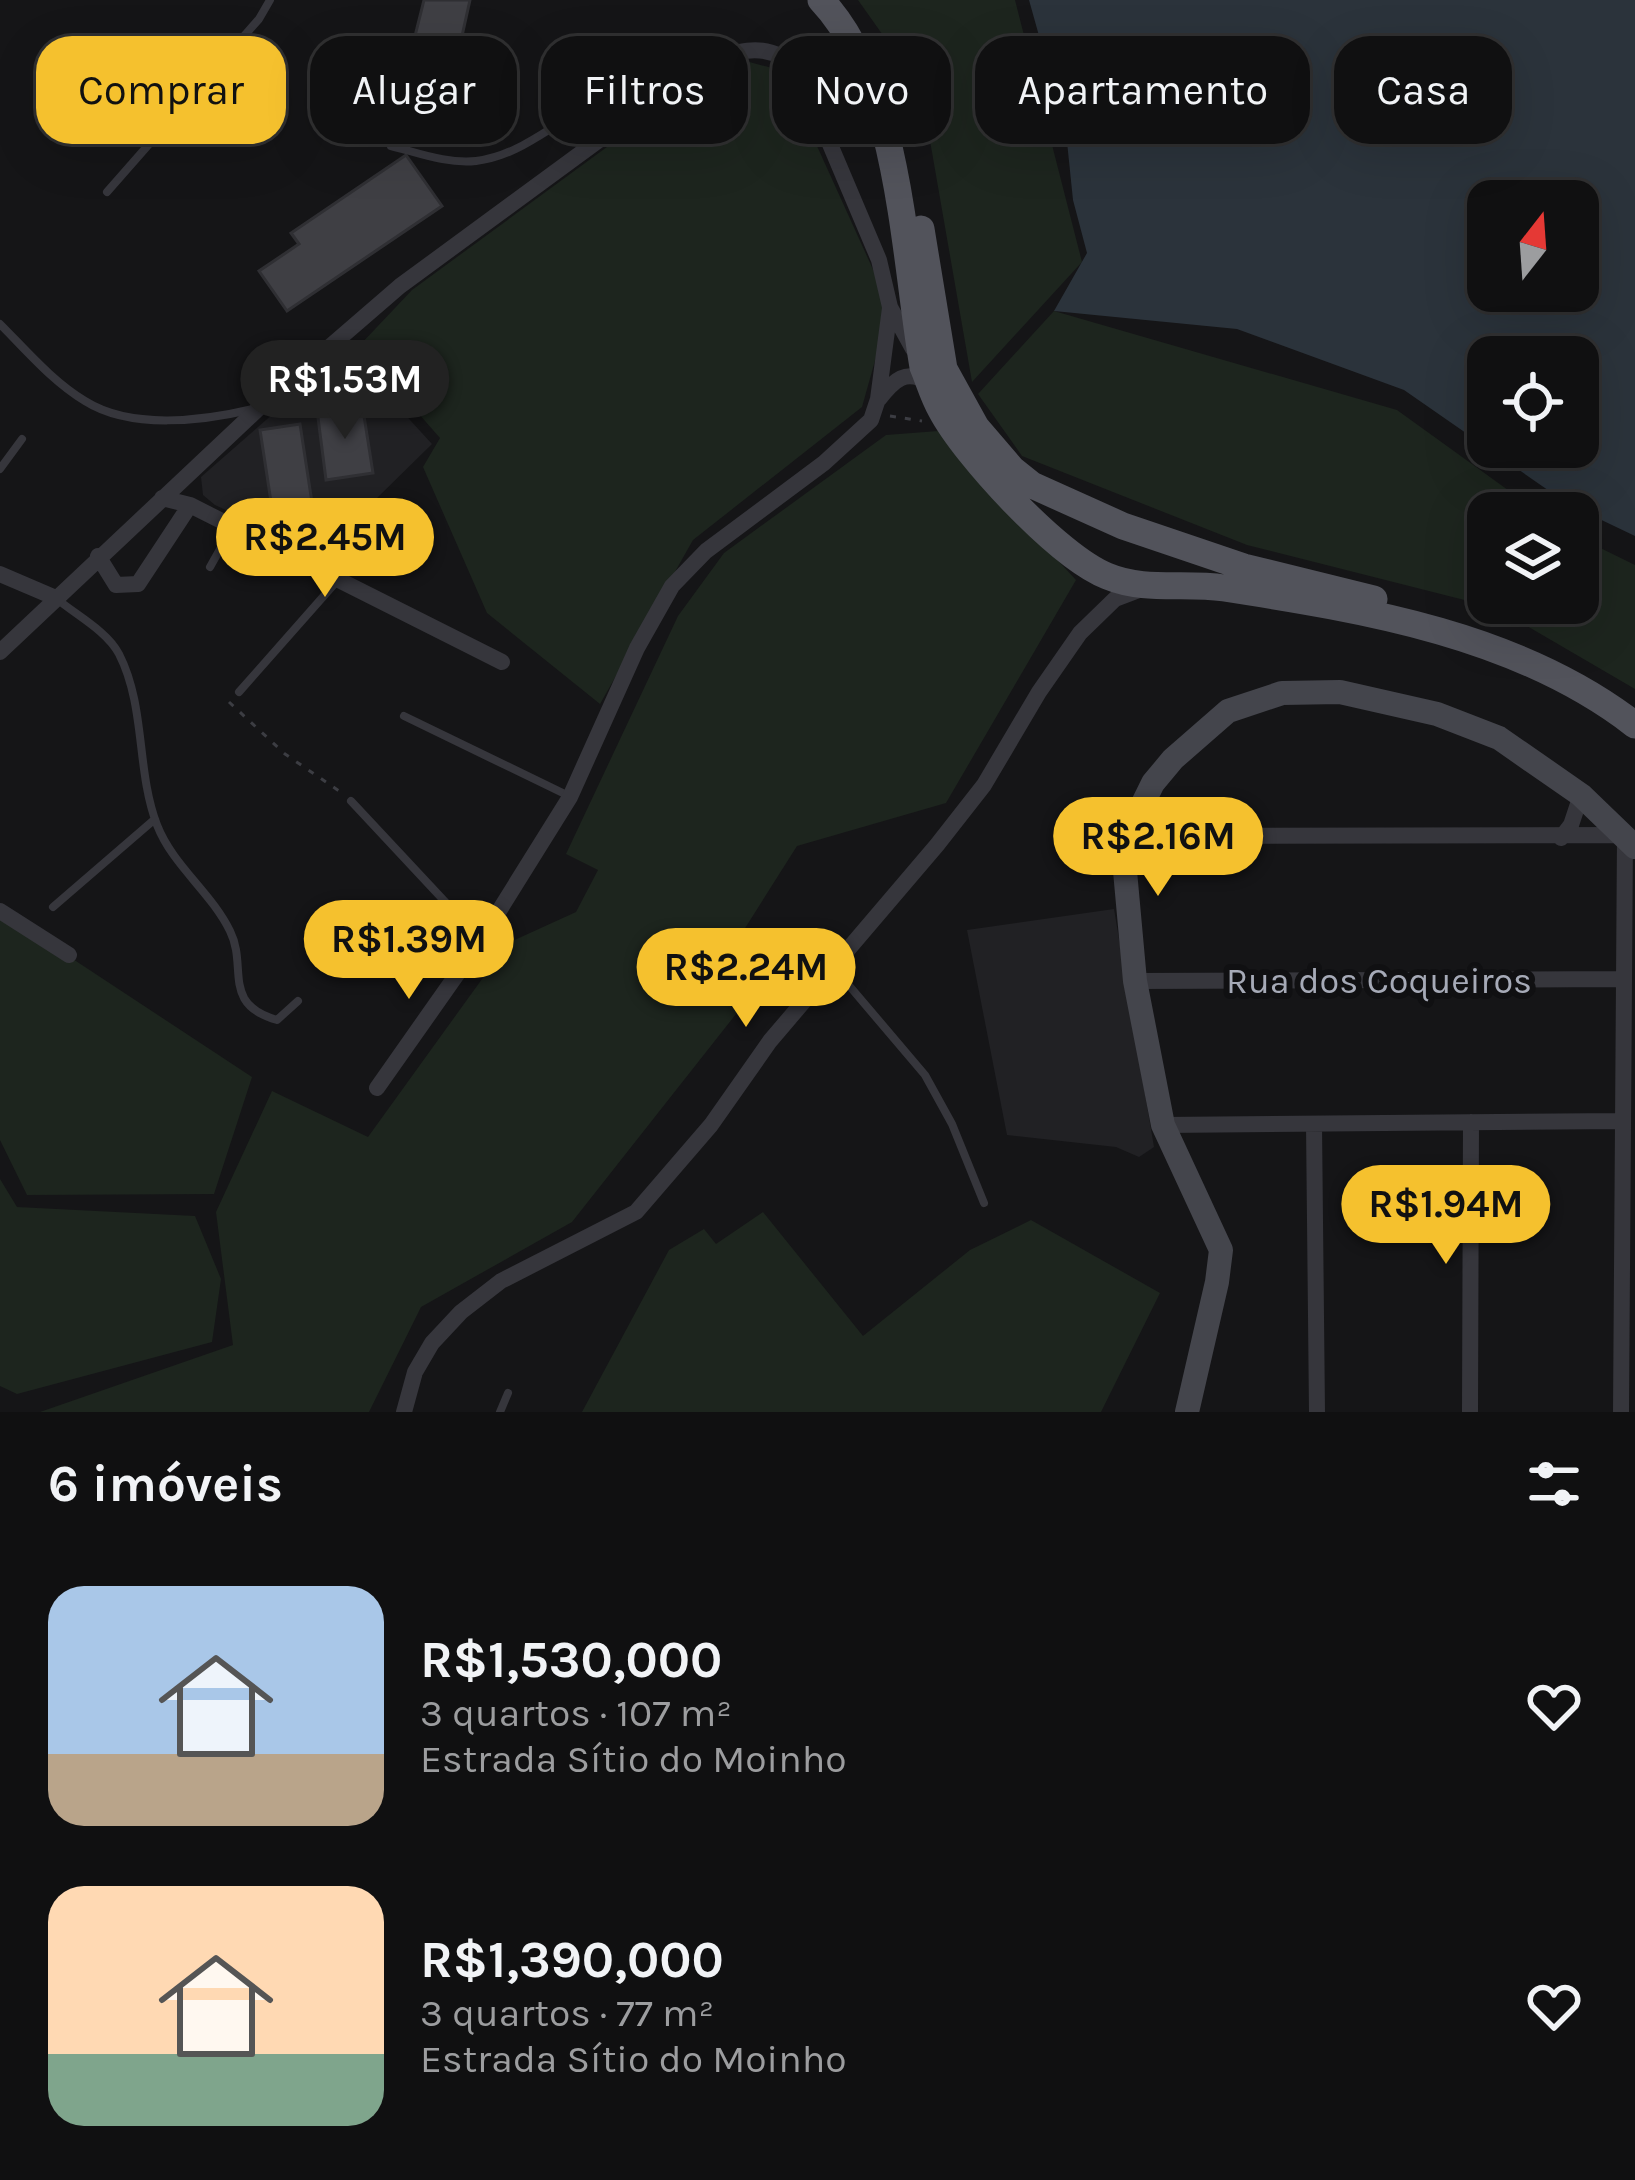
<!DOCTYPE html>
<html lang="pt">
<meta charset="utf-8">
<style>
:root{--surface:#101011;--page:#1e1e1f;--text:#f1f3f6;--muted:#9c9d9f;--line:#303031;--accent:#f5c12e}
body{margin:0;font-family:Karla,sans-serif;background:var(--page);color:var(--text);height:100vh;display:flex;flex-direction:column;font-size:45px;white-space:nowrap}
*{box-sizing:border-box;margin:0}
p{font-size:39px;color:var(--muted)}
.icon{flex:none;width:66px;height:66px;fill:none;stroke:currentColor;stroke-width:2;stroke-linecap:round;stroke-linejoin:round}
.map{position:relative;height:1412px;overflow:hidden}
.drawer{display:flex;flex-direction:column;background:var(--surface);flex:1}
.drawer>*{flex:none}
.top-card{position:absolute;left:36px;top:36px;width:1563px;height:108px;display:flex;gap:24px}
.needle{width:78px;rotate:17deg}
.tools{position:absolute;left:1467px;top:180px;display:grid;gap:24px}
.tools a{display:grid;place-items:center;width:132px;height:132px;border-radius:24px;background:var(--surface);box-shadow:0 12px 48px #0002,0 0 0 3px var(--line);font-size:60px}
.price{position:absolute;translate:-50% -102px;padding:0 27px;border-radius:42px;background:var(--accent);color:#111;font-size:39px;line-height:78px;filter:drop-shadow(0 3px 6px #0008)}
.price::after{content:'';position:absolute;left:50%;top:72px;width:36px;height:27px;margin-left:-18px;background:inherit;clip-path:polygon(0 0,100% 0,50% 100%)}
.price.active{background:#222;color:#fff}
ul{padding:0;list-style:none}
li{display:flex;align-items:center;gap:36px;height:300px;padding:0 48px}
li span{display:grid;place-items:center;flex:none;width:336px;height:240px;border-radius:36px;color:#555}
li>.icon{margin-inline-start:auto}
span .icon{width:144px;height:144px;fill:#fffc;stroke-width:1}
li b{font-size:51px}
h2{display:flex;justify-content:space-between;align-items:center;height:144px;padding:0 48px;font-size:51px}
.tag{padding:0 42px;border-radius:36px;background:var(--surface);box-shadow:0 12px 48px #0002,0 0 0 3px var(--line);font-size:42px;line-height:108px}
.tag.active{background:var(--accent);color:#111}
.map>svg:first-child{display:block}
.built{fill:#212124}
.green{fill:#1d251e}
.water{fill:#2b333b;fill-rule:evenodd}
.building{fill:#3f3f44;stroke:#2f2f33;stroke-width:3}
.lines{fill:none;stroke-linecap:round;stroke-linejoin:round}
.path{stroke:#3c3d43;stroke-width:3;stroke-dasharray:6 9;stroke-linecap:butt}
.lane{stroke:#36363c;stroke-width:8}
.street{stroke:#36363c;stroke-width:16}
.secondary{stroke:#44454c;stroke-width:24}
.primary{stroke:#52535b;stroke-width:27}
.labels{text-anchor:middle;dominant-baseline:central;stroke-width:12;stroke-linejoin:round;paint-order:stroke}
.street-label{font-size:36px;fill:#a6aab7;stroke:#101012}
</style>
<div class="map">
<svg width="1635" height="1412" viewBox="0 0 1635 1412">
<rect width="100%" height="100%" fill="#151517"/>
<!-- built -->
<path class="built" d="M346,350L432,444L320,554L215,505L203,495L201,477Z
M1114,909L1154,1147L1139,1157L1116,1147L1007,1135L967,930Z"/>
<!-- green -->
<path class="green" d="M858,0H1015L1082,262L972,382L921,89Z
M742,60L783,71L890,307L862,407L693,540L600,704L487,613L423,467L440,438L359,346L412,290L682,92Z
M1054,311L1397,410L1540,513H1488V603H1578V537L1635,565V689L1496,608L1247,545L1022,456L978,394Z
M938,431L1076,580L946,803L797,846L728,955L751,995L572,1222L421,1307L369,1412H40L233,1345L216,1212L272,1091L368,1137L508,943L576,912L598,870L566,854L678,616L724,553L886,435Z
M0,911L252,1077L214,1194L27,1195L0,1140Z
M0,1179L17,1207L195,1216L221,1279L212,1342L17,1394L0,1386Z
M763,1212L863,1336L970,1250L1031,1220L1160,1293L1101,1412H582L669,1250L704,1229L716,1244Z"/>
<!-- water -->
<path class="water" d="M1029,0H1635V536L1568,504L1404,390L1237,329L1054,311L1087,253L1073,200L1066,132ZM1488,201H1578V291H1488ZM1488,357H1578V447H1488Z"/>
<!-- building -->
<path class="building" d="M424,0H470L456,63L412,48Z
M406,155L442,206L287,311L259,271L299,244L291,233Z
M362,403L373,473L326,480L317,410Z
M300,424L315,522L275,528L260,430Z"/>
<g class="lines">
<!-- path -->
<path class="path" d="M890,416L922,421
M229,702L285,754L342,793"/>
<!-- lane -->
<path class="lane" d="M391,146C419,153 447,164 476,161C543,153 579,85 651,99
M107,192L259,19L270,0
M0,324C27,351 52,381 85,401C131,430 203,421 253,409
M0,469L22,439
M210,567L232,528
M57,599C76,615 107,631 119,654C146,707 136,770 157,825C173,866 211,892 230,931C248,967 221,1004 277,1020L298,1001
M239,692L337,581
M404,716L569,796
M351,801L450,907L471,917L493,911
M53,907L155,819
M835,969L925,1075L952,1124L984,1203
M500,1412L508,1393"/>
<!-- street -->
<path class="street" d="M879,399C894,380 906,368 929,383
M162,498L190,505L502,662
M98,556L116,585L138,584L190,505
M0,574L56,598
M0,652L260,407L400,286L678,82C716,58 762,30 799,71L879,260L890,307L913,349
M1127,836L1622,835
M1561,838L1571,825L1581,795
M0,911L69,955
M1135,981L1622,979
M377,1088L479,943L570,797L637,648L672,586L706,551L824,463L871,420L878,399L890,308
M1314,1124L1317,1412
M1163,1125L1622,1121
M404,1412L415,1372L432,1343L461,1312L501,1281L636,1212L711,1125L770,1041L937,845L984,785L1039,692L1080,633L1115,599L1144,588
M1470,1412L1471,1122
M1621,1412L1625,837"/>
<!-- secondary -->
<path class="secondary" d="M1187,1412L1217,1282L1221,1250L1163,1125L1135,981L1125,871L1127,836L1153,783L1173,759L1228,711L1282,693L1340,692L1437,714L1499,738L1581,795L1635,847"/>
<!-- primary -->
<path class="primary" d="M821,0C900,83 904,256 923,367C929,381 933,396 941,410C965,456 1059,557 1107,576C1145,592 1184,582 1224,588C1366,610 1519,635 1635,725
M921,229L944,369L976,427L1012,469L1032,485L1123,526L1244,567L1374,599"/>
</g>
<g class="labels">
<!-- street labels -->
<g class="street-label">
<text x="1379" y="981">Rua dos Coqueiros</text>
</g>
</g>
</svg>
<div class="tools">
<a><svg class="needle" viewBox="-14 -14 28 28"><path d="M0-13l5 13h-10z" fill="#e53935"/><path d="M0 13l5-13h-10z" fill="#9c9d9f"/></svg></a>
<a><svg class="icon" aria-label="locate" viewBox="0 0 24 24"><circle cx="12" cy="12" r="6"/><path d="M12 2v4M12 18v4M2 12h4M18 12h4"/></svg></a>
<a><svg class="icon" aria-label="layers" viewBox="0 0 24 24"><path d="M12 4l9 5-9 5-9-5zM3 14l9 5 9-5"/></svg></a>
</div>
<b class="price active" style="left:345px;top:442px">R$1.53M</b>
<b class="price" style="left:325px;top:600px">R$2.45M</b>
<b class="price" style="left:1158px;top:899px">R$2.16M</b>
<b class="price" style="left:409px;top:1002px">R$1.39M</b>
<b class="price" style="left:746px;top:1030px">R$2.24M</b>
<b class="price" style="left:1446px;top:1267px">R$1.94M</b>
<div class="top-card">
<a class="tag active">Comprar</a>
<a class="tag">Alugar</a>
<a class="tag">Filtros</a>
<a class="tag">Novo</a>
<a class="tag">Apartamento</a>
<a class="tag">Casa</a>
</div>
</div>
<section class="drawer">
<h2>6 imóveis<svg class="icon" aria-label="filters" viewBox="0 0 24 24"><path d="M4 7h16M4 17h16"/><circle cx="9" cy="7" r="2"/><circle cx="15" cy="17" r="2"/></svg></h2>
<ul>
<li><span style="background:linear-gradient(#a9c7e8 70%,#b9a48a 0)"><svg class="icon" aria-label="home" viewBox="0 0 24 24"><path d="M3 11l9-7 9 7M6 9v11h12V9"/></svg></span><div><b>R$1,530,000</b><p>3 quartos · 107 m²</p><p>Estrada Sítio do Moinho</p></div><svg class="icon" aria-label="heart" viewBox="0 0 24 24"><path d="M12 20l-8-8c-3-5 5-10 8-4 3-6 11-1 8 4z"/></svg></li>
<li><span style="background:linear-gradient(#ffd9b3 70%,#7fa58c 0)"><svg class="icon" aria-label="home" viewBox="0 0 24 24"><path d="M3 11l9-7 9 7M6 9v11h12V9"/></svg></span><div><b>R$1,390,000</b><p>3 quartos · 77 m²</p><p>Estrada Sítio do Moinho</p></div><svg class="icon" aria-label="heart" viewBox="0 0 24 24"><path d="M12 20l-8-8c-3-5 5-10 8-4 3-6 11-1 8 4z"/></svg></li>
</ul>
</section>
